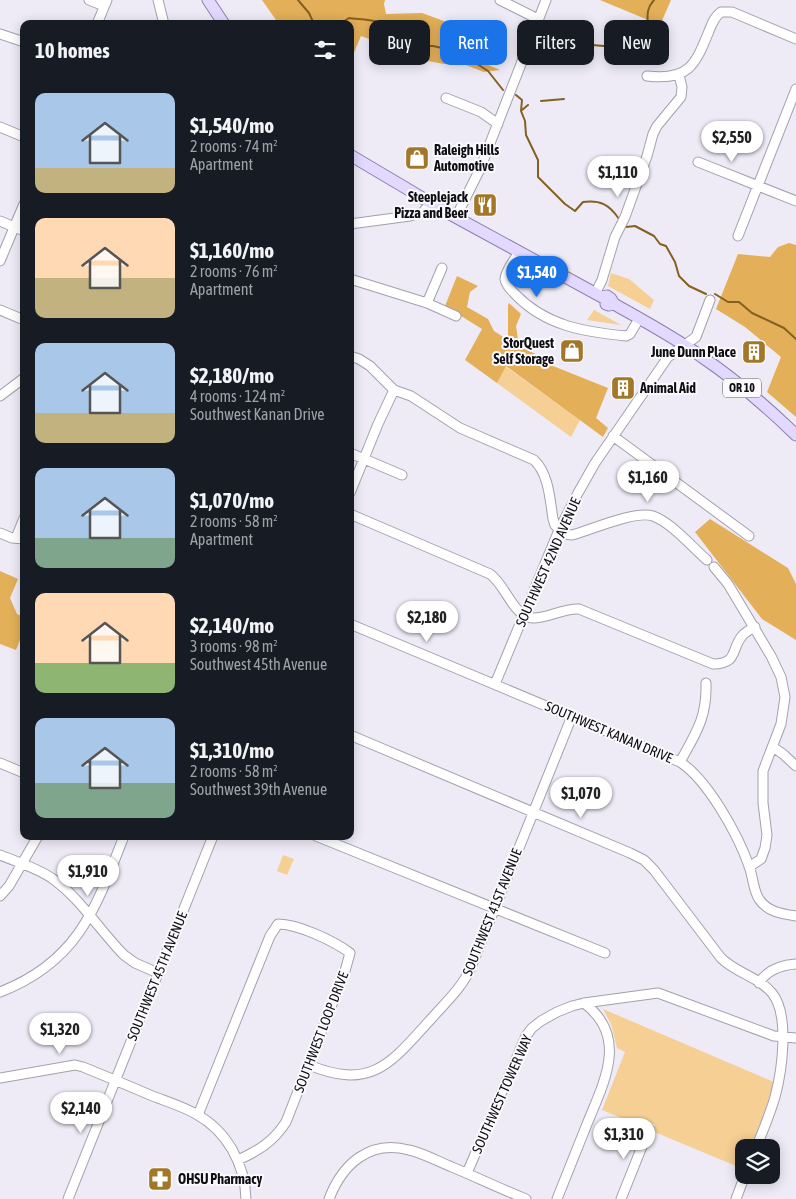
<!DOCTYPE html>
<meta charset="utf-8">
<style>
:root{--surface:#171b24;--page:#20242c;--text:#f1f3f6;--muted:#9ea1a6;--accent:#1a73e8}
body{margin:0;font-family:"Asap Condensed",sans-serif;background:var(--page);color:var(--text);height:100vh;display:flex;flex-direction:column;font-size:19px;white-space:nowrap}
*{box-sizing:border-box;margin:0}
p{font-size:16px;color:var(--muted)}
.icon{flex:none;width:28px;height:28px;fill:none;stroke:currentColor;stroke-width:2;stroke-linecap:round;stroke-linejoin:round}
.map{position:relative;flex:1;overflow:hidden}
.sheet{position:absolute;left:20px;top:20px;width:334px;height:820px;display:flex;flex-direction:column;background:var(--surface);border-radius:10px;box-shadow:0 2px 12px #0003}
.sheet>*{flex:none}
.banner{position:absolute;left:369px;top:20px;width:351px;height:45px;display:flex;gap:10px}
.buttons{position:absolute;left:735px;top:1139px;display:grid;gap:10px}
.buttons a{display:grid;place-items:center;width:45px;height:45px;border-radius:10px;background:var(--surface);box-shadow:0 2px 12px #0003;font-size:25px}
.price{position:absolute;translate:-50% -42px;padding:0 11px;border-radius:18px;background:#fff;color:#222;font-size:16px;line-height:32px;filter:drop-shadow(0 1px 2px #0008)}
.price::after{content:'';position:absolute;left:50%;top:30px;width:15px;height:11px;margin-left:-8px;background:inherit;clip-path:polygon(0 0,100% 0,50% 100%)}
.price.current{background:var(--accent);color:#fff}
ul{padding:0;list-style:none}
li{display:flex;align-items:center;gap:15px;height:125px;padding:0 15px}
li span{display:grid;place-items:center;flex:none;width:140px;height:100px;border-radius:10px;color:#555}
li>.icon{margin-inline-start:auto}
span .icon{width:60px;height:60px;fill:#fffc;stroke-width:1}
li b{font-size:21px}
h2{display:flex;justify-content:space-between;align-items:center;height:60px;padding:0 15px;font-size:21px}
.chip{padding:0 18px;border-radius:10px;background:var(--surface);box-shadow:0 2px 12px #0003;font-size:18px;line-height:45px}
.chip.current{background:var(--accent);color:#fff}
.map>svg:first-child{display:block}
.green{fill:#f5cf93}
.forest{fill:#e3af58}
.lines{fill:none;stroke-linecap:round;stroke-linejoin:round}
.stream{stroke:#846021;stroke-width:2}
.minor-casing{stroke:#a3a1ac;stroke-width:11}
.major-casing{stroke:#8c81ac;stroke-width:13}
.minor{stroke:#fff;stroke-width:9}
.major{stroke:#e3d9ff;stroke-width:11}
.labels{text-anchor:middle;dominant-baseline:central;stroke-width:4;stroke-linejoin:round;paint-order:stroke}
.shield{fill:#faf9fe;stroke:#565459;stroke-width:1}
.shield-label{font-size:12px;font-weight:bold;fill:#0f0e12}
.poi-label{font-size:14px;font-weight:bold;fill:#0f0e12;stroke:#faf9fe;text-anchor:start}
.street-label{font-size:14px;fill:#0f0e12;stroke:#faf9fe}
</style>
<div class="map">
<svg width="796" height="1199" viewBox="0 0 796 1199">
<rect width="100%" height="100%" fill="#eeebf7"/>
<!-- green -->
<path class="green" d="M611,273L629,279L654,300L650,309L608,286Z
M594,310L621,325L587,320Z
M505,366L580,420L571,437L497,383Z
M283,855L294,859L287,875L277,871Z
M603,1009L774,1082L765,1111L750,1147L744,1148V1162L741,1168L652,1131L655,1125L649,1122L646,1128L602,1110L625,1052L617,1048L611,1024Z"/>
<!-- forest -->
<path class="forest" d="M262,0H385L384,4L386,14L422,13L452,24L447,38L457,42L453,50L500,70L484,72L458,62L444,64L428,61L361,36L350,62V24H271L276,20Z
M600,0H671L660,25Z
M789,243L796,245V417L767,392L781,357L745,327L716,309L738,254L770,257L778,247Z
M457,276L478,286L470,292L467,307L488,319L494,331L508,340V305L509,303L521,314L516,326L519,346L540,356L548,364L608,388L596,418L608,428L603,437L506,366L497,383L465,360L482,329L445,306Z
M710,519L788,568L796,584V640L762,619L695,532Z
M0,571L18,579L10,598L17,614L24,617V630L16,650L0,644Z"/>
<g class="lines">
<!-- stream -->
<path class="stream" d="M298,0L309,13L314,24
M340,24L349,18C362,20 383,19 392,30C397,35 399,41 405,46H433L442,48L471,60L488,71L503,90
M581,57L592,45L639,49C642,45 646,40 647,35C650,21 643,12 654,0
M516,95L522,100L521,111L525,121L526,135L538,160V177L565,204L575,211L583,202C600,200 609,204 619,219
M541,101L564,99
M522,110L528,105
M626,227L635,226L654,236L660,244L666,246L675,262L679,276L689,286L706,294
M715,294L728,302H739L752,313L784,328L796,339"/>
<defs>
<path id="minor" d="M89,0L104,6
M158,0L164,24
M500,0L538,19
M97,24L107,0
M0,34L24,42
M647,76C688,81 695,66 709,31C712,24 714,17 721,12H732L796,39
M446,98L481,112L498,124
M0,127L24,137
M698,162L796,201
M456,217L480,169L546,0
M0,221L24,231
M350,224L410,216L423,212L431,203
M738,236L796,89
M519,252C515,259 505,271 505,279C506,286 512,291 516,295C546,326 585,332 626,336L630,334L639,319
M0,261L24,204
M350,279L427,303L456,316
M595,294L602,280L615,237L625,217L647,156L653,134L657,126L681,97L682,87L679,75
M427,303L442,268
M0,310L24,320
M350,356L359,359L370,366L394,390L411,396L460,428L534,460C549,474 550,500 553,519L555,525L564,534L572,535C591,530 635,510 653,516C672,523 692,547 707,560
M0,396L24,378
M613,436L749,536
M350,453L402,475
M350,493L378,424L394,390
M350,514L490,574C505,584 514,618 533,618C549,618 563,608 579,609L713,664C738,664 731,649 742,636C745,632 751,629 755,627
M0,533L12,538L24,539
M16,538L24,518
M714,567L728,584L771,656L781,677L785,697L781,724L763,771V803L767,835L765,848L761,859L749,867
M350,624L680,762C708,780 738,835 749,866C753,876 753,890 759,899C767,912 783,914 796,916
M495,684L559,530L578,493L595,463L668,357L696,337L710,300
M350,735L630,853L644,860L654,870L721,958C736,973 759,977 772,993C790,1015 782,1071 775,1097C770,1114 763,1131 756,1148
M773,747L783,754L796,766
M680,762C696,733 707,718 706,683
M0,763L24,773
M316,836L605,953
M0,855C17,862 38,868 53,879C81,899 100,931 124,955L135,963L158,973
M0,896L9,886L38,836
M759,983C767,970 781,965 796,964
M0,992C78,962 96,908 124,836
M309,1065C372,1091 391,1063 431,1019C446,1002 463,987 472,965L572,716
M0,1078L75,1065L83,1067C105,1076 127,1085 150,1095C165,1101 182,1106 196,1114C227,1131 245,1164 246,1199
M198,1115L270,936L278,924C298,924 334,941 350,953L345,971L286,1122C273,1142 258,1151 238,1160
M467,1173L526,1036L532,1028L541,1021L557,1012L572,1006L584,1003L658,993L774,1036L796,1038
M68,1199L213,836
M329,1199C342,1165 369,1139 409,1150C423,1153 437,1161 452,1167C476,1177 501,1189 526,1199
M557,1199C567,1174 577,1149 587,1124C604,1082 629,1037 584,1003
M621,1199L649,1129
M736,1199L745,1175"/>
<path id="major" d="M208,0L224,24
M350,155L448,213L602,297L607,296L611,299L614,304
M606,304L609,305L614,304C644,321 674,337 702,357C736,380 767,407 796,435"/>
</defs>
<!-- minor casing -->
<use href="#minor" class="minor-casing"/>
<!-- major casing -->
<use href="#major" class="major-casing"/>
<!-- minor -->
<use href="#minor" class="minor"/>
<!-- major -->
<use href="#major" class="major"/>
</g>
<!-- icons -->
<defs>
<symbol id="shop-square" viewBox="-11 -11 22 22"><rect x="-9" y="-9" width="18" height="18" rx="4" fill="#a37728" stroke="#faf9fe"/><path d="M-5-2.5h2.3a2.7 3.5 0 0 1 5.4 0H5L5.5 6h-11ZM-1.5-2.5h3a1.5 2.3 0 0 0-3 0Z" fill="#fff"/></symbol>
<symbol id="restaurant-square" viewBox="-11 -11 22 22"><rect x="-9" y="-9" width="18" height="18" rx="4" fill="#a37728" stroke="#faf9fe"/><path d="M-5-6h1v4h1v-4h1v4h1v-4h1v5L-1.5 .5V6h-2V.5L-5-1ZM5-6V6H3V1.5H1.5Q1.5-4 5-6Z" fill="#fff"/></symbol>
<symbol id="building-square" viewBox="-11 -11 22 22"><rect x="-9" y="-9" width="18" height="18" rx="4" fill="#a37728" stroke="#faf9fe"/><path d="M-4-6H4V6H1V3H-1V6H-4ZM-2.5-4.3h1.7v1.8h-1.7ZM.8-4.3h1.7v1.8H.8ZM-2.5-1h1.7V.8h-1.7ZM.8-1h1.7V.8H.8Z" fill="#fff"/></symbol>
<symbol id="pharmacy-square" viewBox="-11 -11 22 22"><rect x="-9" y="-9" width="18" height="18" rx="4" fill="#a37728" stroke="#faf9fe"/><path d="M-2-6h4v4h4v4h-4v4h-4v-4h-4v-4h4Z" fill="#fff"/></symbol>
</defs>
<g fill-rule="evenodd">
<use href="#shop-square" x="403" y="144" width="28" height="28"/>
<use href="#restaurant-square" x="471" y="191" width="28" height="28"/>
<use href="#shop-square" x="558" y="337" width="28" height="28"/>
<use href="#building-square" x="740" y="338" width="28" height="28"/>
<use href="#building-square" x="609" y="374" width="28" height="28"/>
<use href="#pharmacy-square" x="146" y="1165" width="28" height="28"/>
</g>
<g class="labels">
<!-- shield labels -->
<rect class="shield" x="723" y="378.5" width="38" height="19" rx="4"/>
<g class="shield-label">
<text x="742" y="388">OR 10</text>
</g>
<!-- poi labels -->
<g class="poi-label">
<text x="434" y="150">Raleigh Hills<tspan x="434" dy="16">Automotive</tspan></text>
<text x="468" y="197" text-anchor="end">Steeplejack<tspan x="468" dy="16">Pizza and Beer</tspan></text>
<text x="554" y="343" text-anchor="end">StorQuest<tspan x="554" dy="16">Self Storage</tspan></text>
<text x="736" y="352" text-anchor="end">June Dunn Place</text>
<text x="640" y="388">Animal Aid</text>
<text x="178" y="1179">OHSU Pharmacy</text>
</g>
<!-- street labels -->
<g class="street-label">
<text transform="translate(548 562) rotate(-66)">SOUTHWEST 42ND AVENUE</text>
<text transform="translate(609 732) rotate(23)">SOUTHWEST KANAN DRIVE</text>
<text transform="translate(492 912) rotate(-68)">SOUTHWEST 41ST AVENUE</text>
<text transform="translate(157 976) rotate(-68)">SOUTHWEST 45TH AVENUE</text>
<text transform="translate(321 1032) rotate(-69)">SOUTHWEST LOOP DRIVE</text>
<text transform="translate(502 1094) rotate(-66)">SOUTHWEST TOWER WAY</text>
</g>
</g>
</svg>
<div class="buttons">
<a><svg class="icon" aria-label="layers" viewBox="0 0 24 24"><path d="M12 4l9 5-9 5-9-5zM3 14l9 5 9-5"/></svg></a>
</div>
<b class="price" style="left:732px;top:163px">$2,550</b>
<b class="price" style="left:618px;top:198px">$1,110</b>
<b class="price current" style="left:537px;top:298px">$1,540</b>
<b class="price" style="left:648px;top:503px">$1,160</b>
<b class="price" style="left:427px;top:643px">$2,180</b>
<b class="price" style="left:581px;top:819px">$1,070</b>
<b class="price" style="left:88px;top:897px">$1,910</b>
<b class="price" style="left:60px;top:1055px">$1,320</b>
<b class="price" style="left:81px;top:1134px">$2,140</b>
<b class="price" style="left:624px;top:1160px">$1,310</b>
<div class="banner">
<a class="chip">Buy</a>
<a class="chip current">Rent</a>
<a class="chip">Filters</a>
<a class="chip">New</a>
</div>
<section class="sheet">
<h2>10 homes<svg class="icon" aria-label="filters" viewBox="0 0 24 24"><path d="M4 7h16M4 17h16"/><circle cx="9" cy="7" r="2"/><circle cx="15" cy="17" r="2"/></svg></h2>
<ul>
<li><span style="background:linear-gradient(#a9c7e8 75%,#c2b280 0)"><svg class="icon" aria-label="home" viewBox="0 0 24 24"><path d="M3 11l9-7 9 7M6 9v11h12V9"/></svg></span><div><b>$1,540/mo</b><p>2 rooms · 74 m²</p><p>Apartment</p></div></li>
<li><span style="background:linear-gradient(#ffd9b3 60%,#c2b280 0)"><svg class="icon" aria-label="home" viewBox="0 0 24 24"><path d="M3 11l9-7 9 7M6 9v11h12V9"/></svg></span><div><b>$1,160/mo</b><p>2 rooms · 76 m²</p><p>Apartment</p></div></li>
<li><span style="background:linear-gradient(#a9c7e8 70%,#c2b280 0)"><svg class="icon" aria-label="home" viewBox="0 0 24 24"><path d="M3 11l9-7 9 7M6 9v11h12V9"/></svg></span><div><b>$2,180/mo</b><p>4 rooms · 124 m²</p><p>Southwest Kanan Drive</p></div></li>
<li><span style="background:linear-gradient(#a9c7e8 70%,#7fa58c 0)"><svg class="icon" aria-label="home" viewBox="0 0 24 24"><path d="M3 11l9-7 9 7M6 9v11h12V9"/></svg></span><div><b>$1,070/mo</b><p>2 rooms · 58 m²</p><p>Apartment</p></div></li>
<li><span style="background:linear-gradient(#ffd9b3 70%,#8fb573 0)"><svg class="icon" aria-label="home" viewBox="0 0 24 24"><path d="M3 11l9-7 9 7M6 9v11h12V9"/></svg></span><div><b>$2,140/mo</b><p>3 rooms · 98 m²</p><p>Southwest 45th Avenue</p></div></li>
<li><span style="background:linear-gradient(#a9c7e8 65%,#7fa58c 0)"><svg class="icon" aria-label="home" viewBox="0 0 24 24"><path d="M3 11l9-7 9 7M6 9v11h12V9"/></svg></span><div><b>$1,310/mo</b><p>2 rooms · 58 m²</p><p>Southwest 39th Avenue</p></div></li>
</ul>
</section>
</div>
